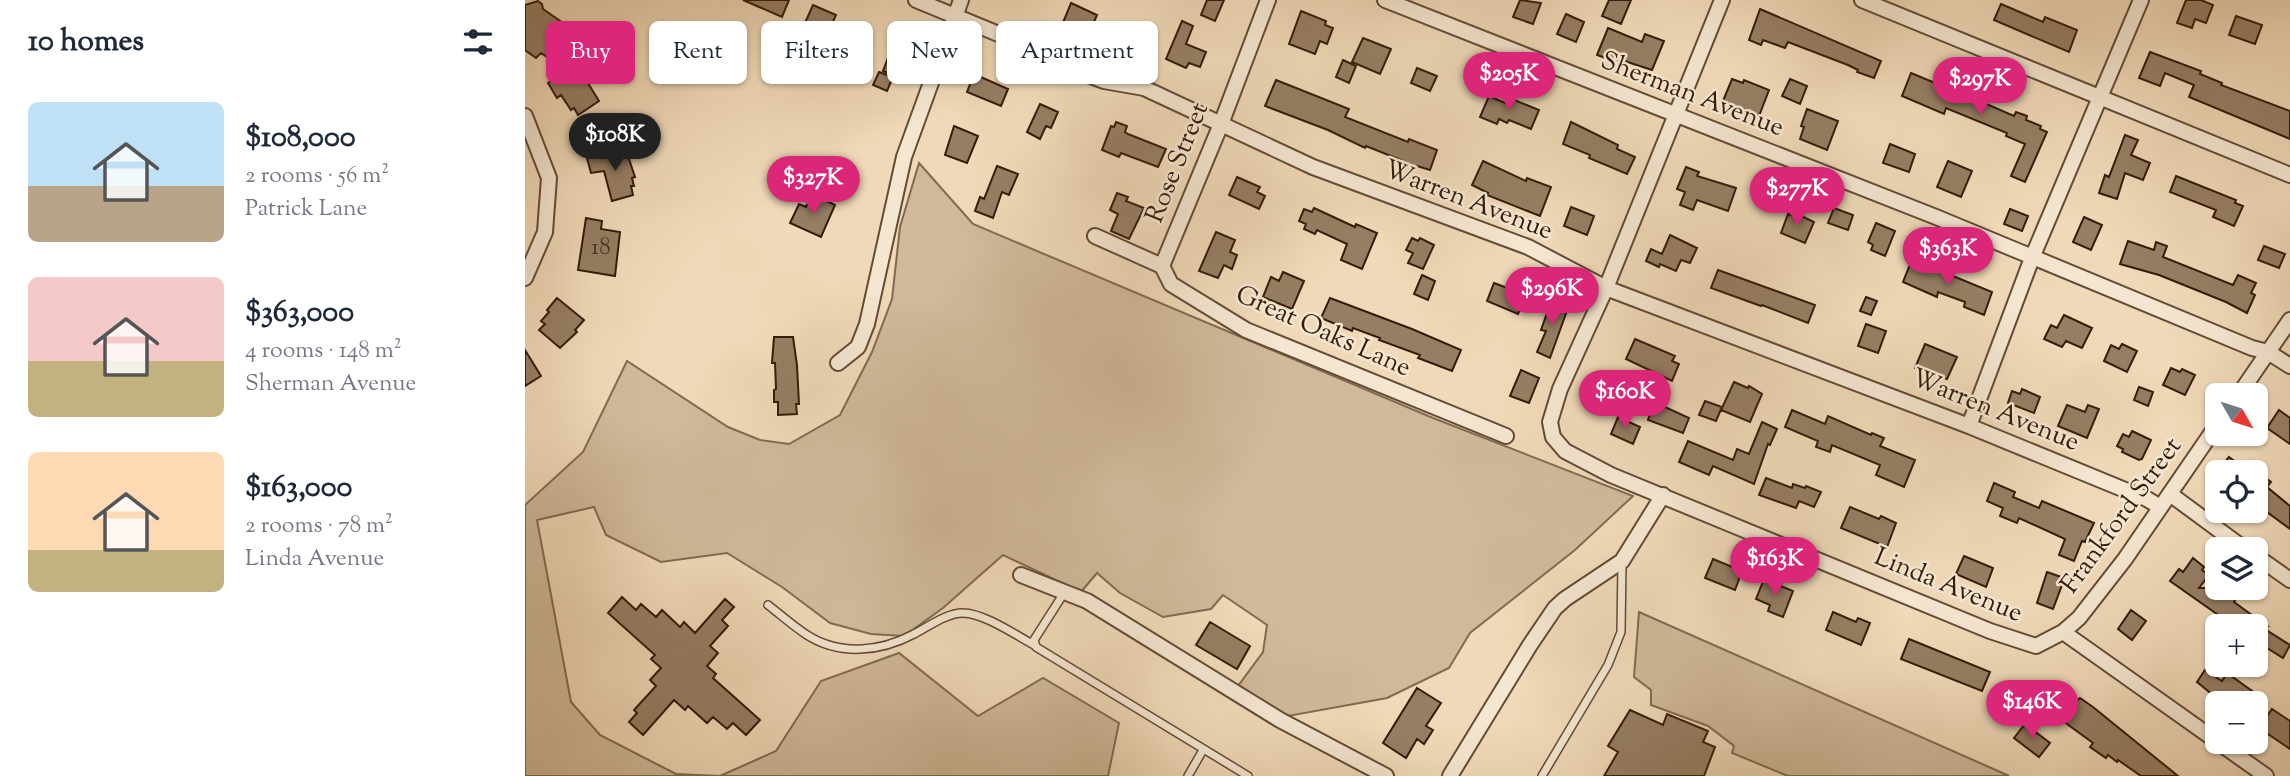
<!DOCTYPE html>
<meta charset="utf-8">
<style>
:root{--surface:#fff;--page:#f6f6f7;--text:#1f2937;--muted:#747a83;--accent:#db2777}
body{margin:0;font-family:"Sorts Mill Goudy",serif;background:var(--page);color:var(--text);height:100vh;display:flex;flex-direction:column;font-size:26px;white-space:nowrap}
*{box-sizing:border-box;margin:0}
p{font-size:23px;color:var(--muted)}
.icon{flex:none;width:38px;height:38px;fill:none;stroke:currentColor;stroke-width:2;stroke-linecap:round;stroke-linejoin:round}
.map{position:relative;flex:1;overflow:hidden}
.side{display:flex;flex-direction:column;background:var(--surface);width:525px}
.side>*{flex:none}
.hud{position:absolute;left:21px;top:21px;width:665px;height:63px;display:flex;gap:14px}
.needle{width:46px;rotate:129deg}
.controls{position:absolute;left:1680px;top:383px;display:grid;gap:14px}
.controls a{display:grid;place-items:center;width:63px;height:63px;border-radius:10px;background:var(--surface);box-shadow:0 2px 5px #0004;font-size:35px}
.price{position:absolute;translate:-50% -60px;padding:0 16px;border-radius:24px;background:var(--accent);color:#fff;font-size:23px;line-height:46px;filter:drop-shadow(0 2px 4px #0008)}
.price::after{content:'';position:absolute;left:50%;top:42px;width:21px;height:16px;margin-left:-10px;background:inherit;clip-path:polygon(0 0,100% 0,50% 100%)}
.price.active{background:#222;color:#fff}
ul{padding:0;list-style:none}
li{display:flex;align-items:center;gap:21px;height:175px;padding:0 28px}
li span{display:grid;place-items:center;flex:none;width:196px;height:140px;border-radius:10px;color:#555}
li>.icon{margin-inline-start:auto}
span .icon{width:84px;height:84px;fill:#fffc;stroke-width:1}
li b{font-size:30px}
h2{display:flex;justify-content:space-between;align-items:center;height:84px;padding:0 28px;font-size:30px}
.tag{padding:0 24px;border-radius:10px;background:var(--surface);box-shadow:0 2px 5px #0004;font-size:24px;line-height:63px}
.tag.active{background:var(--accent);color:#fff}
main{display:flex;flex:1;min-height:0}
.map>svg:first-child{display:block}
.green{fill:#d0b99a;stroke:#826a52;stroke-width:2}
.building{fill:#967e64;stroke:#341c09;stroke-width:2}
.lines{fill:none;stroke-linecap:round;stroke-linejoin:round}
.service-casing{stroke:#634b35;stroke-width:10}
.minor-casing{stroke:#634b35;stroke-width:18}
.service{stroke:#f5e6d1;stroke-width:7}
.minor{stroke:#f5e6d1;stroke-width:14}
.labels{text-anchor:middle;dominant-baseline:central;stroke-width:5;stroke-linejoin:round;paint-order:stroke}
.number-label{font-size:23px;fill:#4c3420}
.street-label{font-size:26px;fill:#341c09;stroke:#f5e6d1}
</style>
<main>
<section class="side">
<h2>10 homes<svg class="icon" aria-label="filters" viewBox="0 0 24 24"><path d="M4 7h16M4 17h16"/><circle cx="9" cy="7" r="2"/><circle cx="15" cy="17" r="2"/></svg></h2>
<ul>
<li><span style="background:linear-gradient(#bfe0f5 60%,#b9a48a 0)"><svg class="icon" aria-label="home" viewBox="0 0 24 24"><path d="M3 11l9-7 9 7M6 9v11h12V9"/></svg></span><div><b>$108,000</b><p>2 rooms · 56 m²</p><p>Patrick Lane</p></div></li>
<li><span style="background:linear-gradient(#f6c9c9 60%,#c2b280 0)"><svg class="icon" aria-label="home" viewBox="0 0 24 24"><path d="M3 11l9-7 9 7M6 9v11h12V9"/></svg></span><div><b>$363,000</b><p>4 rooms · 148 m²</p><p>Sherman Avenue</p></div></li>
<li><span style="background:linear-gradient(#ffd9b3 70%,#c2b280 0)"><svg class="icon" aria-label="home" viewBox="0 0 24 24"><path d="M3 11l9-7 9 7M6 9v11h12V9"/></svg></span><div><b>$163,000</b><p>2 rooms · 78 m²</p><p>Linda Avenue</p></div></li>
</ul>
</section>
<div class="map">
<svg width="1765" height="776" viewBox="0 0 1765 776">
<rect width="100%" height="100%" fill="#f0d9b8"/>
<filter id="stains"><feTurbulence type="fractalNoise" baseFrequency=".00286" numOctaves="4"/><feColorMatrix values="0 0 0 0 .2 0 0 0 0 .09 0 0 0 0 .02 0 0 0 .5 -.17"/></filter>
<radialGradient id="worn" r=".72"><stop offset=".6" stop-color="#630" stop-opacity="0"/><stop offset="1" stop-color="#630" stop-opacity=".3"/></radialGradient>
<!-- green -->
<path class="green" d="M394,163L448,224L908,418L1108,496L1050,550L945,633L924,668L862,698L763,716L713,686L738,652L742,625L698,595L686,609L638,617L595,593L572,573L556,592L478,555L418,608L379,636L346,634L305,623L257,587L202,553L136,562L81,535L69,507L12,520L46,702L75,735L151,774L195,776L251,751L296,681L374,653L453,716L518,678L594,723L583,776H0V505L58,452L102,361L203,427L235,440L264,444L315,415L347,352L367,299L375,227Z
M1114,612L1482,775L1484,776H1263L1207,753L1209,746L1183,726L1126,705V690L1109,677Z"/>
<!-- building -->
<path class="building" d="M218,0H264L257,17Z
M682,0H699L690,21L676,15Z
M995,0L1016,3L1008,24L988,17Z
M1084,0H1106L1096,24L1077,16Z
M1661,0H1676L1688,5L1681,23L1670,19L1667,28L1652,23Z
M13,1L17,4L18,9L38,23L34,28L42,34L25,59L16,53L11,58L0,50V5Z
M546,3L572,15L563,36L537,25Z
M1476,4L1518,22L1520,17L1552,30L1544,52L1469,20Z
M288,5L311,15L300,39L287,33L289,29L279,25Z
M1235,9L1356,61L1349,78L1332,72L1333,70L1323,65L1263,42L1260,48L1238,40L1236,45L1224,40Z
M776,11L801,21L800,25L808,28L802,44L795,41L790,54L764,44Z
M1041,14L1059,22L1051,42L1032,34Z
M1711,16L1737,25L1730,44L1704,35Z
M657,21L668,26L661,44L681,52L675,67L664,63L661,68L641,59Z
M605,28L624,35L616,56L586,43L592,29L603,33Z
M1083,28L1117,42L1120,34L1139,41L1127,70L1093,59L1092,60L1084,57L1083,59L1072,55Z
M838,38L866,49L855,74L827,62Z
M370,40L388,47L376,78L358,71Z
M1625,52L1676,71L1675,74L1697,83L1696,85L1765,111V139L1664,97L1669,85L1640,73L1635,86L1614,78Z
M818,60L831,66L824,83L811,77Z
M56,62L66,76L61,80L74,101L53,115L49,108L46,110L36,95L32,98L23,83Z
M892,68L912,76L905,91L886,83Z
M354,72L368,77L362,91L348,85Z
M1386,73L1417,86L1418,82L1460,99L1459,103L1489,116L1491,112L1502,116L1501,120L1516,126L1515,129L1522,132L1500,182L1486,176L1500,144L1481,136L1482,133L1421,108L1419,114L1377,96Z
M449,74L483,89L476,106L442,92Z
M1207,79L1218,83L1219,80L1244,90L1234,116L1198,101Z
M1265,79L1282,86L1275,104L1257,96Z
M751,80L824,109L820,117L883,142L884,139L912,150L905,170L892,166L891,169L874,163L876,160L841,146L840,148L803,130L740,106Z
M964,96L980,103L982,97L1014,110L1006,129L984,120L982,123L974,119L972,124L955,117Z
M515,104L533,112L526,128L521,126L515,139L502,132Z
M1282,109L1313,121L1302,150L1275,139L1279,127L1276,126Z
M591,122L602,126L600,132L603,134L641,149L633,167L596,153L594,157L577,150L586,126L589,127Z
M1046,122L1093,145L1092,149L1110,157L1102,174L1064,158L1065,155L1038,144Z
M429,126L453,136L442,163L420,155Z
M1600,135L1613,140L1606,155L1625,163L1618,180L1600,173L1592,199L1574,193L1580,175L1584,177Z
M1365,144L1390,154L1384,172L1358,163Z
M101,150L110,177L107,178L109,186H106L108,195L87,201L79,171L66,173L62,158Z
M958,161L1001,181L1002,178L1026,187L1015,216L962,195L963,193L947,185Z
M1423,161L1447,171L1436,197L1412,187Z
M472,166L493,174L484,195L477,192L468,218L450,211L455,197L459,199Z
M1161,167L1174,172L1172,176L1211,188L1203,211L1172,200L1168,210L1155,205L1160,192L1152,189Z
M1651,176L1711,200L1710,203L1718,206L1709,226L1688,217L1691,210L1645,192Z
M712,177L735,187L732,192L740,196L734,209L704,195Z
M592,193L603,197L601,201L619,208L604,239L586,231L593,214L585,210Z
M287,194L310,205L296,237L265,223L274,204L281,207Z
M1046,207L1069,216L1062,235L1039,226Z
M789,208L830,227L831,224L852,233L837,269L816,260L822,244L792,230L790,234L779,229L781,224L774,221L779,209L787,212Z
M1309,208L1328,215L1323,230L1303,223Z
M1485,209L1503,216L1497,231L1479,224Z
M1270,213L1289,222L1280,243L1256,233L1263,214L1269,216Z
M1559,217L1577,225L1566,250L1548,242Z
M61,218L77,221L76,229L95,232L90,276L53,270Z
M1351,223L1370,231L1360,256L1346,250L1348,245L1343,242Z
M691,232L710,240L705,252L712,255L707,269L699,265L693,278L674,271Z
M1145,235L1172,248L1165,263L1156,260L1151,271L1135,264L1134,267L1121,261L1126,249L1137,254Z
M887,238L893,241L895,238L909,245L898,269L883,263L888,253L881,250Z
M1603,241L1629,250L1631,242L1642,246L1638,257L1708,285L1713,275L1731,283L1726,293L1730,295L1722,313L1701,302L1634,275L1595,264Z
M1739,246L1760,254L1754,268L1733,260Z
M1386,262L1398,266L1399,264L1467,292L1459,315L1439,307L1440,302L1413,292L1412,297L1378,282Z
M1193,270L1290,305L1283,323L1237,305L1236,306L1186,288Z
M758,272L779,281L767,309L738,297L746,277L754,281Z
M897,275L910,281L903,300L889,294Z
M969,283L1001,295L993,314L962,301Z
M1341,297L1352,301L1346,315L1335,311Z
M32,298L59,320L50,330L52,332L35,348L14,330L20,324L16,321L24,312L22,310Z
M805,298L887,329L936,350L927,371L893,358L895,355L854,340L855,338L828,328L827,331L796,318Z
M1027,299L1044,305L1025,358L1012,352L1021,331L1016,330Z
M1539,315L1567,328L1557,348L1541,341L1537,347L1519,339L1526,325L1532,328Z
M1341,324L1361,331L1353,353L1333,346Z
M249,337H268L272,365L274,404H271L272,414L253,415V402H249V390L251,389L250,363H247Z
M1110,339L1150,356L1147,361L1154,364L1147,381L1101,359Z
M1400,344L1432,357L1422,379L1390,368Z
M1597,344L1612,351L1602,372L1579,361L1586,345L1594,349Z
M0,350L16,376L0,386Z
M1646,368L1655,372L1657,369L1670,375L1660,395L1638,385Z
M996,370L1014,378L1004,403L985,396Z
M1209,382L1223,388L1224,386L1237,394L1225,422L1196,410Z
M1614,387L1628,392L1623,406L1609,400Z
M1497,389L1515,397L1509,413L1483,403L1487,391L1495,394Z
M1180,401L1197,407L1191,421L1174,415Z
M1129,402L1164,418L1158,433L1123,420Z
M1542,405L1560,412L1563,405L1574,409L1562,438L1533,426Z
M1267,410L1300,424L1303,416L1346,435L1347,433L1359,438L1355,446L1390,460L1379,487L1351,475L1355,465L1307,445L1305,452L1291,447L1293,441L1260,427Z
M1754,410L1765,418V444L1742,428Z
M1093,417L1115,427L1108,444L1086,434Z
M1237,422L1252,429L1245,445L1243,444L1229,484L1188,466L1184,475L1154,462L1163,441L1208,460L1212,449L1224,454Z
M1607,431L1626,440L1617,459L1614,460L1597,452L1598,449L1592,446L1598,434L1604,437Z
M1704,457L1724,472H1692Z
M1731,471L1746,482L1742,487L1765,506V529L1731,504Z
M1241,478L1267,488L1268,484L1280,488L1281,486L1296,492L1289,507L1274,501L1271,508L1234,495Z
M1469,483L1490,492L1488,497L1514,508L1517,501L1569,523L1560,542L1557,541L1549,561L1534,555L1540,539L1494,518L1492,523L1475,516L1478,508L1462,501Z
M1325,507L1354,519L1356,516L1371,523L1362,547L1316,528Z
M1439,556L1468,568L1461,587L1431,574Z
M1668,558L1679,567L1677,570L1684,575L1674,588H1713L1709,594L1712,597L1709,602L1742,626H1735L1765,645L1758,658L1731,641V626H1709L1645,581L1654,569L1658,572Z
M1188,559L1217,571L1210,590L1180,578Z
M1522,572L1536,577L1534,584L1537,585L1528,609L1512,603Z
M1239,579L1268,591L1258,617L1243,611L1245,605L1231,599Z
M97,597L111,610L116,604L131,617L137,610L155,627L159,622L170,633L200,599L209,607L197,620L203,626L185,646L193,653L182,666L191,674L188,678L235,720L221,735L208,723L202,729L188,717L182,723L163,706L160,710L149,700L118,735L104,722L112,713L109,710L131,686L125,680L136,668L126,659L130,655L83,613Z
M1606,610L1621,621L1607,640L1593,629Z
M1308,612L1331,622L1333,618L1345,623L1336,645L1301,630Z
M685,622L725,646L712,669L671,645Z
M1384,639L1465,672L1457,691L1376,659Z
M1680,670L1697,681L1702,673L1730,693L1728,696L1739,704H1699L1672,682Z
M892,688L916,703L901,726L908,730L899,744L892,739L881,758L858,743Z
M1546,695L1553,700L1555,698L1568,707L1653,776H1616L1593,760L1592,762L1583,755L1581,758L1565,747L1568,743L1531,716Z
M1747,709L1765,721V749L1734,728Z
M1105,710L1138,725L1142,714L1183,731L1178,742L1190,747L1179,776H1079L1093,752L1083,746Z
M1500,724L1525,743L1514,757L1489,738Z"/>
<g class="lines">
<defs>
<path id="service" d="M539,593L509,640L511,647L723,776
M243,605C256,615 268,626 282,635C315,656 355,652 389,634C403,627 421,613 438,613C459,613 492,636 511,646
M663,776L678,750
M1017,776L1083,665L1096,632L1097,562"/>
<path id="minor" d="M391,0L517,52L556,72L579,81L619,88L788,167L1003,247L1081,288L1444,426L1622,499L1635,507
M860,0L1411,217L1727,348L1743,352L1765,366
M1197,0L1081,288L1035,389L1025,422L1028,437L1040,451L1086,475L1465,631L1511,646L1538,632L1554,618L1600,559L1692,425
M1337,0L1765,175
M0,116L24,178L20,232L0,278
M570,236L637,266L646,284L721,330L981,436
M637,266L696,124L743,0
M313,363L333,347L342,324L379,157L436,0
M1713,396L1765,320
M1444,426L1507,258L1616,0
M1645,494L1721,550
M1731,556L1765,580
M496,575L562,601L755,720L861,776
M1538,632L1741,776
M925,776L1005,645L1030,608L1040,599L1097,561L1138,495"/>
</defs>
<!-- service casing -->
<use href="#service" class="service-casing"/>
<!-- minor casing -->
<use href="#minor" class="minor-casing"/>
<!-- service -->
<use href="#service" class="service"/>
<!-- minor -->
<use href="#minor" class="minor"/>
</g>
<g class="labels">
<!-- number labels -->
<g class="number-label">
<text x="76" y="248">18</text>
</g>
<!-- street labels -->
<g class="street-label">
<text transform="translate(1167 95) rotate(21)">Sherman Avenue</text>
<text transform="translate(653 163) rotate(-68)">Rose Street</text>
<text transform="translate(943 201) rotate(21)">Warren Avenue</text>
<text transform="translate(798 332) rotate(24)">Great Oaks Lane</text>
<text transform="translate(1470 411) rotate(22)">Warren Avenue</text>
<text transform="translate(1597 516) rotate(-54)">Frankford Street</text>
<text transform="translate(1423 586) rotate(22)">Linda Avenue</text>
</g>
</g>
<rect width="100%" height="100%" filter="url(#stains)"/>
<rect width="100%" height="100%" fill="url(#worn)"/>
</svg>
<div class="controls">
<a><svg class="needle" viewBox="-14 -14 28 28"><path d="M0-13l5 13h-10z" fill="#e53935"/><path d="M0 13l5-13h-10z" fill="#747a83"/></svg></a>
<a><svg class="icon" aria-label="locate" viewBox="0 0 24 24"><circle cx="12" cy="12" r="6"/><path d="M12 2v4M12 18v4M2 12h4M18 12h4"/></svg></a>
<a><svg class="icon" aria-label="layers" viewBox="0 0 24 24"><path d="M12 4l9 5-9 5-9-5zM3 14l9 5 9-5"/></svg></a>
<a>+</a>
<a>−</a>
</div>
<b class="price" style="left:984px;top:112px">$205K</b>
<b class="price" style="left:1455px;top:117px">$297K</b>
<b class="price active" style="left:90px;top:173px">$108K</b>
<b class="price" style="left:288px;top:216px">$327K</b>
<b class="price" style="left:1272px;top:227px">$277K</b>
<b class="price" style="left:1423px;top:287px">$363K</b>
<b class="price" style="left:1027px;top:327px">$296K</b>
<b class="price" style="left:1100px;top:430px">$160K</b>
<b class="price" style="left:1250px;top:597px">$163K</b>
<b class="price" style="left:1507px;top:740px">$146K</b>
<div class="hud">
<a class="tag active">Buy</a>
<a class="tag">Rent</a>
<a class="tag">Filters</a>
<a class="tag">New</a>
<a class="tag">Apartment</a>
</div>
</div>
</main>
